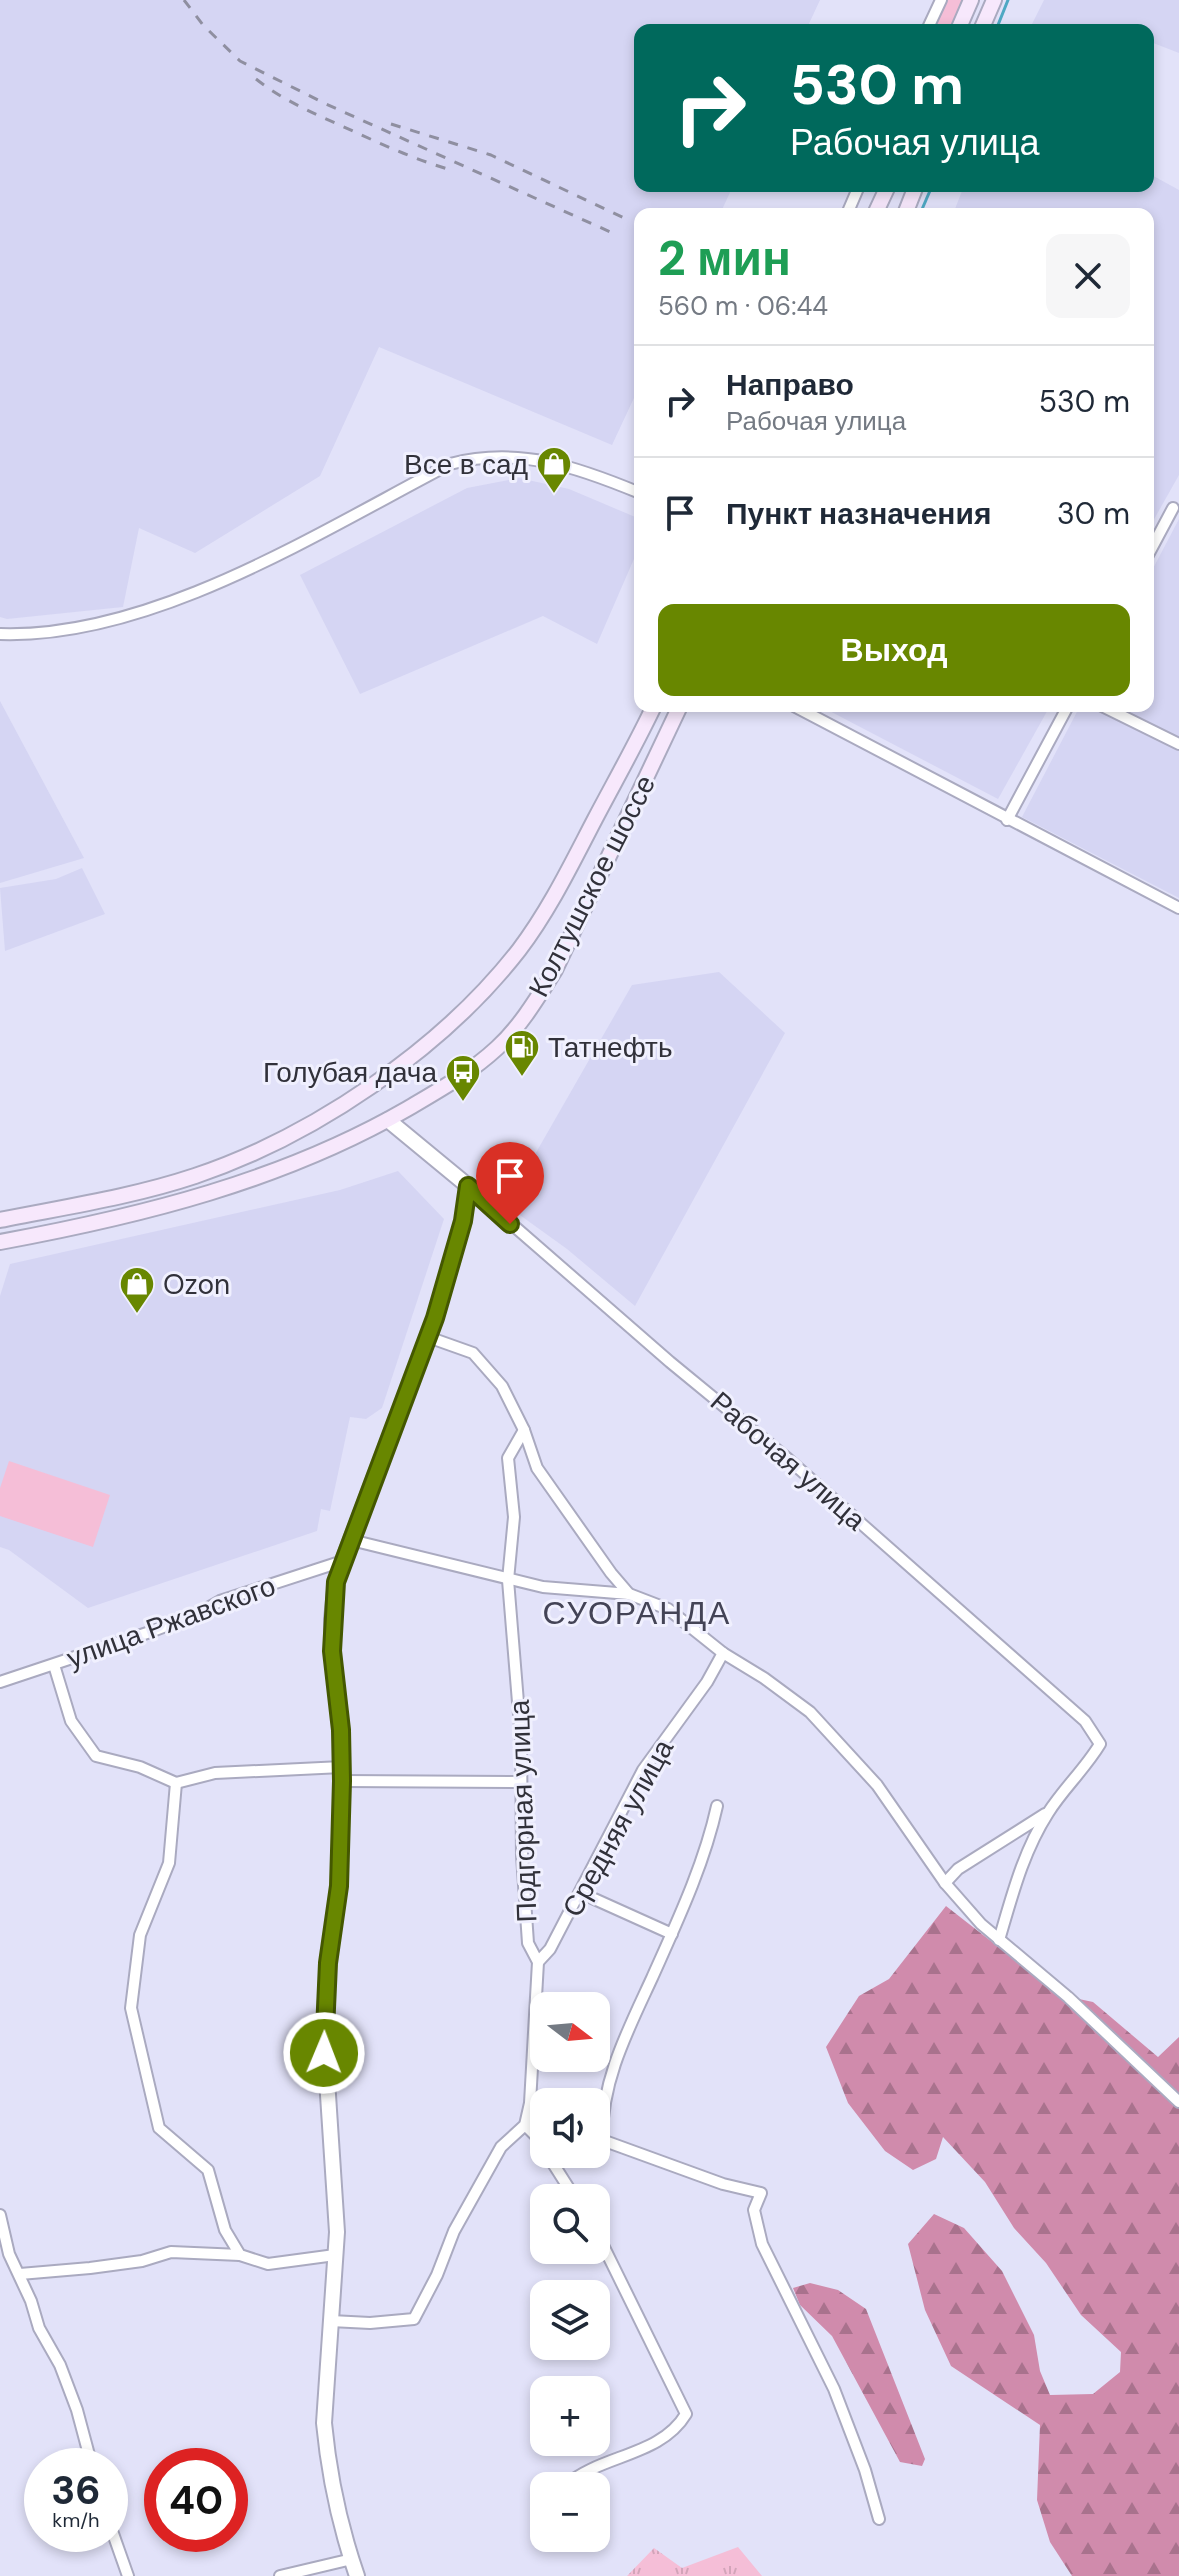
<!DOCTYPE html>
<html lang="ru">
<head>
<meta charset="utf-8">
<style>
	body { margin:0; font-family:"DM Sans",sans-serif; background:#f6f6f7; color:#1f2937; height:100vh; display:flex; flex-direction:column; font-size:30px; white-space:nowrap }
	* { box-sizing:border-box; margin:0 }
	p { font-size:26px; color:#747a83 }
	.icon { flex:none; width:44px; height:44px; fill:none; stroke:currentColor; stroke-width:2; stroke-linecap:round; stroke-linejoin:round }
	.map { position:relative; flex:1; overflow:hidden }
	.side { position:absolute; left:634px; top:208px; width:520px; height:504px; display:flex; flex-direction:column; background:#fff; border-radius:16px; box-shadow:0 4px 12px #0003 }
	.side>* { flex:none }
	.top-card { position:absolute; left:634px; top:24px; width:520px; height:168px; border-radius:16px; box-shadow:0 4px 12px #0003; background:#00695c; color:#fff; overflow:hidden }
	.needle { width:52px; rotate:106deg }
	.tools { position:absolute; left:530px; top:1992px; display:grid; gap:16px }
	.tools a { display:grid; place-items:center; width:80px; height:80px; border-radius:16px; background:#fff; box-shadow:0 4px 12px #0003; font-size:40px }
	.speed { position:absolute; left:24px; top:2448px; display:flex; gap:16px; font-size:40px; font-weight:700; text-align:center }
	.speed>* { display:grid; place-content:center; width:104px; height:104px; border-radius:50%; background:#fff; box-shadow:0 4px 12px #0003; line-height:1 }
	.speed small { font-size:20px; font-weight:400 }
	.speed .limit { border:12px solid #d22; background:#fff; color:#111 }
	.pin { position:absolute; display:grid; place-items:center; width:68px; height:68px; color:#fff; margin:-82px -34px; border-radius:50% 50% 50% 0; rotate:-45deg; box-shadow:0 0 8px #0007 }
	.pin .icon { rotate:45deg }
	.me { position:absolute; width:88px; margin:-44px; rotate:1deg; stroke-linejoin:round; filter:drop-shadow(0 0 6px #0008) }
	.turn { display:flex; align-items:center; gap:28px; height:168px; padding:0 24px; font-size:36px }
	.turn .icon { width:104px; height:104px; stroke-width:2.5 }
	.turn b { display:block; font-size:56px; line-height:68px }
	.round { display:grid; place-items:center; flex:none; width:84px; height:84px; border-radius:16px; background:#f6f6f7 }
	.overview { display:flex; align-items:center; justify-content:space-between; height:136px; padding:0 24px }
	h1 { font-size:48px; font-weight:800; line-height:60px; color:#1e9e55 }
	.button { display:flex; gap:16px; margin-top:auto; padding:16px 24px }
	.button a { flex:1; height:92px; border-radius:16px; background:#688700; color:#fff; font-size:32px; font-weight:800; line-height:92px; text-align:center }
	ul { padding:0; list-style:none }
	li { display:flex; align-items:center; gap:24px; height:112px; padding:0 24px; border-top:2px solid #e0e1e3 }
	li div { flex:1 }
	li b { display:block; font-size:30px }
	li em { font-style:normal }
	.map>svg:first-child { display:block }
	.built { fill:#d5d5f3 }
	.grass { fill:url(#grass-tufts) }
	.forest { fill:url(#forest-firs) }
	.pitch { fill:#f5bed7 }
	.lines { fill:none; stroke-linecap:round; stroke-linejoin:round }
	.stream { stroke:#4ea8c3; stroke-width:3 }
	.minor-casing { stroke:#aaaac0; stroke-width:14 }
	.tertiary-casing { stroke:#aaaac0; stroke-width:18 }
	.secondary-casing { stroke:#aaaac0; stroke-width:18 }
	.minor { stroke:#fff; stroke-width:10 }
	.tertiary { stroke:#fff; stroke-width:14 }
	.secondary { stroke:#f7e8fc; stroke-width:14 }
	.rail { stroke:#8f8fa0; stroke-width:3; stroke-dasharray:10 10; stroke-linecap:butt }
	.route-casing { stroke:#445800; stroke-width:20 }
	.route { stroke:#688700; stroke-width:14 }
	.labels { text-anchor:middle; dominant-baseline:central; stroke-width:6; stroke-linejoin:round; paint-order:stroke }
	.poi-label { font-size:28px; fill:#31313a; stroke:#f0f0fe; text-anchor:end }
	.street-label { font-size:28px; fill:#31313a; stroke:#f0f0fe }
	.quarter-label { font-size:32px; letter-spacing:2px; fill:#444456; stroke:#f0f0fe }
</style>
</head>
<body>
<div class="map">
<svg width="1179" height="2576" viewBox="0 0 1179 2576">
	<defs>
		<pattern id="grass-tufts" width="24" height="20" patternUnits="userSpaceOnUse" patternTransform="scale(2)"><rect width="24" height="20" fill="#f5bed7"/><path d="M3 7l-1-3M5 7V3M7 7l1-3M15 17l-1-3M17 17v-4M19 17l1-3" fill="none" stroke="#d2a4b9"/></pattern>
		<pattern id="forest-firs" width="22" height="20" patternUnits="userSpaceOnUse" patternTransform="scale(2)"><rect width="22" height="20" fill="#d08bac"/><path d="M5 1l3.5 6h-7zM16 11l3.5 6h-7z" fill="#a9728d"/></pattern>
	</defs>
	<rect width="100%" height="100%" fill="#e2e2f9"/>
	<g class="built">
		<path d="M0 0H820L806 30H640V186H733L720 214H640V385L612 445 379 347 320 476 195 553 139 528 123 607 7 619 0 617Z"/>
		<path d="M1044 0H1179V53L1148 41V30H1029Z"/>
		<path d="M1148 173 1179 190V475L1148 530V214H953L964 186H1148Z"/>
		<path d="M519 478 569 489 640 519V545L597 644 543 616 360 694 300 575 467 488Z"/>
		<path d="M1179 519V898L1022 817 1080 706H1148V578Z"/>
		<path d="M0 701 84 858 0 883Z"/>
		<path d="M820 706H1050L998 799Z"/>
		<path d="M82 868 105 914 5 951 0 888 56 879Z"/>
		<path d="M719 972 785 1033 635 1306 567 1249 506 1205 632 985Z"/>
		<path d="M398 1171 444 1219 382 1408 366 1419 350 1417 330 1511 321 1509 317 1531 88 1608 9 1550 0 1547V1296L10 1264 340 1190Z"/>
	</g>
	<g class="grass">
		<path d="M947 0H962L949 30H934Z"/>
		<path d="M738 2547 762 2576H627L654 2548 682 2568Z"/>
	</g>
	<g class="forest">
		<path d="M946 1906 1060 1995 1093 2002 1158 2057 1179 2037V2576H1072L1050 2542 1037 2500 1040 2425 951 2366 925 2310 908 2244 934 2214 964 2228 1002 2271 1034 2335 1040 2371 1050 2395 1093 2394 1120 2372 1121 2352 1081 2315 1046 2263 1014 2228 985 2182 943 2137 936 2159 913 2170 885 2151 848 2103 826 2047 859 1996 889 1979Z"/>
		<path d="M810 2283 838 2290 866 2309 925 2459 922 2466 900 2462 832 2336 800 2305 793 2288Z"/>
	</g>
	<path class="pitch" d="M9 1461 110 1495 93 1547 0 1516V1488Z"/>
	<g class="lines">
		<g class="stream">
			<path d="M996 30 1008 0"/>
			<path d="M920 214 932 186"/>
		</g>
		<defs>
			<g id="minor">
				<path d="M927 30 941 0"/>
				<path d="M847 214 859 186"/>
				<path d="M1148 555 1173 508"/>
				<path d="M0 634C152 639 319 532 450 464 519 446 577 467 640 493"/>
				<path d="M794 706 1179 908"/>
				<path d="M1102 706 1179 744"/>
				<path d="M1007 820 1068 706"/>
				<path d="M468 1186 670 1362 788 1459 1085 1721 1100 1744C1085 1769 1063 1789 1048 1813 1023 1852 1012 1896 999 1940"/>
				<path d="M428 1337 473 1353 502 1386 524 1430 537 1468 611 1573 629 1594 668 1609 723 1653 764 1678 810 1712 877 1785 945 1883 981 1924 1068 1997 1179 2102"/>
				<path d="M351 1540 543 1587 629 1594"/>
				<path d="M54 1665 71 1721 96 1756 140 1767 176 1783 215 1773 342 1767"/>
				<path d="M0 1682 150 1632 197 1614 220 1601 343 1561"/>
				<path d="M342 1781 521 1782"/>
				<path d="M176 1783 169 1863 140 1935 131 2008 159 2128 208 2170 225 2230 240 2255 268 2264 335 2255"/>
				<path d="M945 1883 958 1869 1045 1814"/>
				<path d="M581 1893 672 1934"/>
				<path d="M538 1962 550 1949 643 1770 707 1682 723 1653"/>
				<path d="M525 2125 534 2134 544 2139"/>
				<path d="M602 2140 723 2184 761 2193 754 2210 762 2244 834 2389 865 2470 879 2519"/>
				<path d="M597 2143 602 2140C601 2081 628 2030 652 1978 677 1922 704 1865 717 1806"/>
				<path d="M547 2154 575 2198"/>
				<path d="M0 2215 9 2254 31 2301 39 2328 60 2365 77 2410 92 2466"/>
				<path d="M20 2274 90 2268 142 2261 171 2252 240 2255"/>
				<path d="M331 2321 370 2323 414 2319 437 2275 454 2231 501 2147 525 2125 530 2103 538 1962 528 1943 522 1856 521 1739 508 1580 514 1517 508 1458 524 1430"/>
				<path d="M565 2486C601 2454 660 2457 686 2414L596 2231"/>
				<path d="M542 2509 544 2506"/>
				<path d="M110 2525 128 2576"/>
				<path d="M280 2576 352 2559"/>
			</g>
			<path id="tertiary" d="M357 2576C340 2527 329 2475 324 2423L337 2232 324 2034 328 1963 339 1886 342 1781 341 1730 332 1651V1619L336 1582 343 1561 435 1318 463 1221 468 1186 388 1120"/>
			<g id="secondary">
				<path d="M958 30 971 0"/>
				<path d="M981 30 994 0"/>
				<path d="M875 214 888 186"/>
				<path d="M905 214 916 186"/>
				<path d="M0 1220C65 1207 132 1197 195 1176 314 1136 442 1049 519 950 550 909 572 863 595 819 615 781 636 744 654 706"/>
				<path d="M0 1242C141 1216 282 1181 407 1109 439 1090 470 1073 497 1048 521 1026 538 997 555 970L680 706"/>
			</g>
		</defs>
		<use href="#minor" class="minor-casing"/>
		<use href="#tertiary" class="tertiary-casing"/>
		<use href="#secondary" class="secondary-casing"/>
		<use href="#minor" class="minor"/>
		<use href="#tertiary" class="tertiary"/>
		<use href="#secondary" class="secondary"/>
		<g class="rail">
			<path d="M184 0 203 25 240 61 326 104 617 235"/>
			<path d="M256 79C285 102 320 116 353 131 385 146 417 160 451 170"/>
			<path d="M391 124 491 155 624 218"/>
		</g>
	</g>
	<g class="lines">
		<defs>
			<path id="route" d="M324 2053 328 1963 339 1886 342 1781 341 1730 332 1651 336 1582 435 1318 463 1221 468 1186 510 1224"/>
		</defs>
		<use href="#route" class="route-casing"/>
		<use href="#route" class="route"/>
	</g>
	<defs>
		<symbol id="shop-pin" viewBox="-11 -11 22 30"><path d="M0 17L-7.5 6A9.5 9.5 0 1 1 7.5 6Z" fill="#688700" stroke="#f0f0fe"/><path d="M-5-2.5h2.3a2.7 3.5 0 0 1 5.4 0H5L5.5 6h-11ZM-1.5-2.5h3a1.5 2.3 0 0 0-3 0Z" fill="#fff"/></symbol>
		<symbol id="fuel-pin" viewBox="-11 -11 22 30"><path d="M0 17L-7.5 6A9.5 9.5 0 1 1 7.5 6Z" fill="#688700" stroke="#f0f0fe"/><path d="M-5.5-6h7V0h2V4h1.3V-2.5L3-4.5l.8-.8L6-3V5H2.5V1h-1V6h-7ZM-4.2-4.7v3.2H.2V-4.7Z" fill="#fff"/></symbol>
		<symbol id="bus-pin" viewBox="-11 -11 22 30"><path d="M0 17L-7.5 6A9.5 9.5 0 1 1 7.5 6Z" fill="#688700" stroke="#f0f0fe"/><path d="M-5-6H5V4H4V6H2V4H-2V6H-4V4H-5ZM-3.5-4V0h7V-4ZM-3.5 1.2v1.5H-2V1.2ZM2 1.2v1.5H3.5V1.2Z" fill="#fff"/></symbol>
	</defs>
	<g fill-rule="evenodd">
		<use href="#shop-pin" x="534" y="444" width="40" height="54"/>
		<use href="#fuel-pin" x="502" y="1027" width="40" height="54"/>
		<use href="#bus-pin" x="443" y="1052" width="40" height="54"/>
		<use href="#shop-pin" x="117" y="1264" width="40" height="54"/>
	</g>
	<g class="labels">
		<g class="poi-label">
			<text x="528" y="464">Все в сад</text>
			<text x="548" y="1047" text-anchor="start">Татнефть</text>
			<text x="437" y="1072">Голубая дача</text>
			<text x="163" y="1284" text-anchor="start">Ozon</text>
		</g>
		<g class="street-label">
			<text transform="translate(592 886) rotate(-63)">Колтушское шоссе</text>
			<text transform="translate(788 1461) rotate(41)">Рабочая улица</text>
			<text transform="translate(171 1622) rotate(-20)">улица Ржавского</text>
			<text transform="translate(523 1811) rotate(-92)">Подгорная улица</text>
			<text transform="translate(618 1828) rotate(-61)">Средняя улица</text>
		</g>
		<g class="quarter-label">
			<text x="637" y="1613">СУОРАНДА</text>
		</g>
	</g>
</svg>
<div class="tools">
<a><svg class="needle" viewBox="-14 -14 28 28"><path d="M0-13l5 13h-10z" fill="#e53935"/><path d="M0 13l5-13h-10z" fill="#747a83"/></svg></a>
<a><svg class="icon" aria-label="sound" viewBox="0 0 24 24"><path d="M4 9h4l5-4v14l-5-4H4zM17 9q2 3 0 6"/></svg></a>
<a><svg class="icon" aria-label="search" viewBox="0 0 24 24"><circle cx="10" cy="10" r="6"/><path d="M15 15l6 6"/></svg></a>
<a><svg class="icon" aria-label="layers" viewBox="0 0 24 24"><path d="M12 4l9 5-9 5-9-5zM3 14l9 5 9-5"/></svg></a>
<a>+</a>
<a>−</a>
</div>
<div class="speed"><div>36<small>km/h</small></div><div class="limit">40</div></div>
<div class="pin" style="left:510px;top:1224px;background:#d93025"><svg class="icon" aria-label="arrive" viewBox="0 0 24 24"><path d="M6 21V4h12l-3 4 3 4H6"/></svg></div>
<svg class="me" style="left:324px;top:2053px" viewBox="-20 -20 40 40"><circle r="17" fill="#688700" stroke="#fff" stroke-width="3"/><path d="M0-11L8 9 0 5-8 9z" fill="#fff"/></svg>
<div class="top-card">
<div class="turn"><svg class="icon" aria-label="right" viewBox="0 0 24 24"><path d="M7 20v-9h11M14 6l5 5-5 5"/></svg><div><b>530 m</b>Рабочая улица</div></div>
</div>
<section class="side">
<div class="overview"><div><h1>2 мин</h1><p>560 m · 06:44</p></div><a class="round"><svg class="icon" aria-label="close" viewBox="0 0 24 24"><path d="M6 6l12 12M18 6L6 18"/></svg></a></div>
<ul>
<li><svg class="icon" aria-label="right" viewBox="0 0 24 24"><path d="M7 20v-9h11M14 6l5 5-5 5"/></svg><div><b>Направо</b><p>Рабочая улица</p></div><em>530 m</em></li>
<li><svg class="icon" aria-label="arrive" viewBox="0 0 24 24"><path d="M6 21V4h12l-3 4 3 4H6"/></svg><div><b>Пункт назначения</b></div><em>30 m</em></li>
</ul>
<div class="button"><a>Выход</a></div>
</section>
</div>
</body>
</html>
